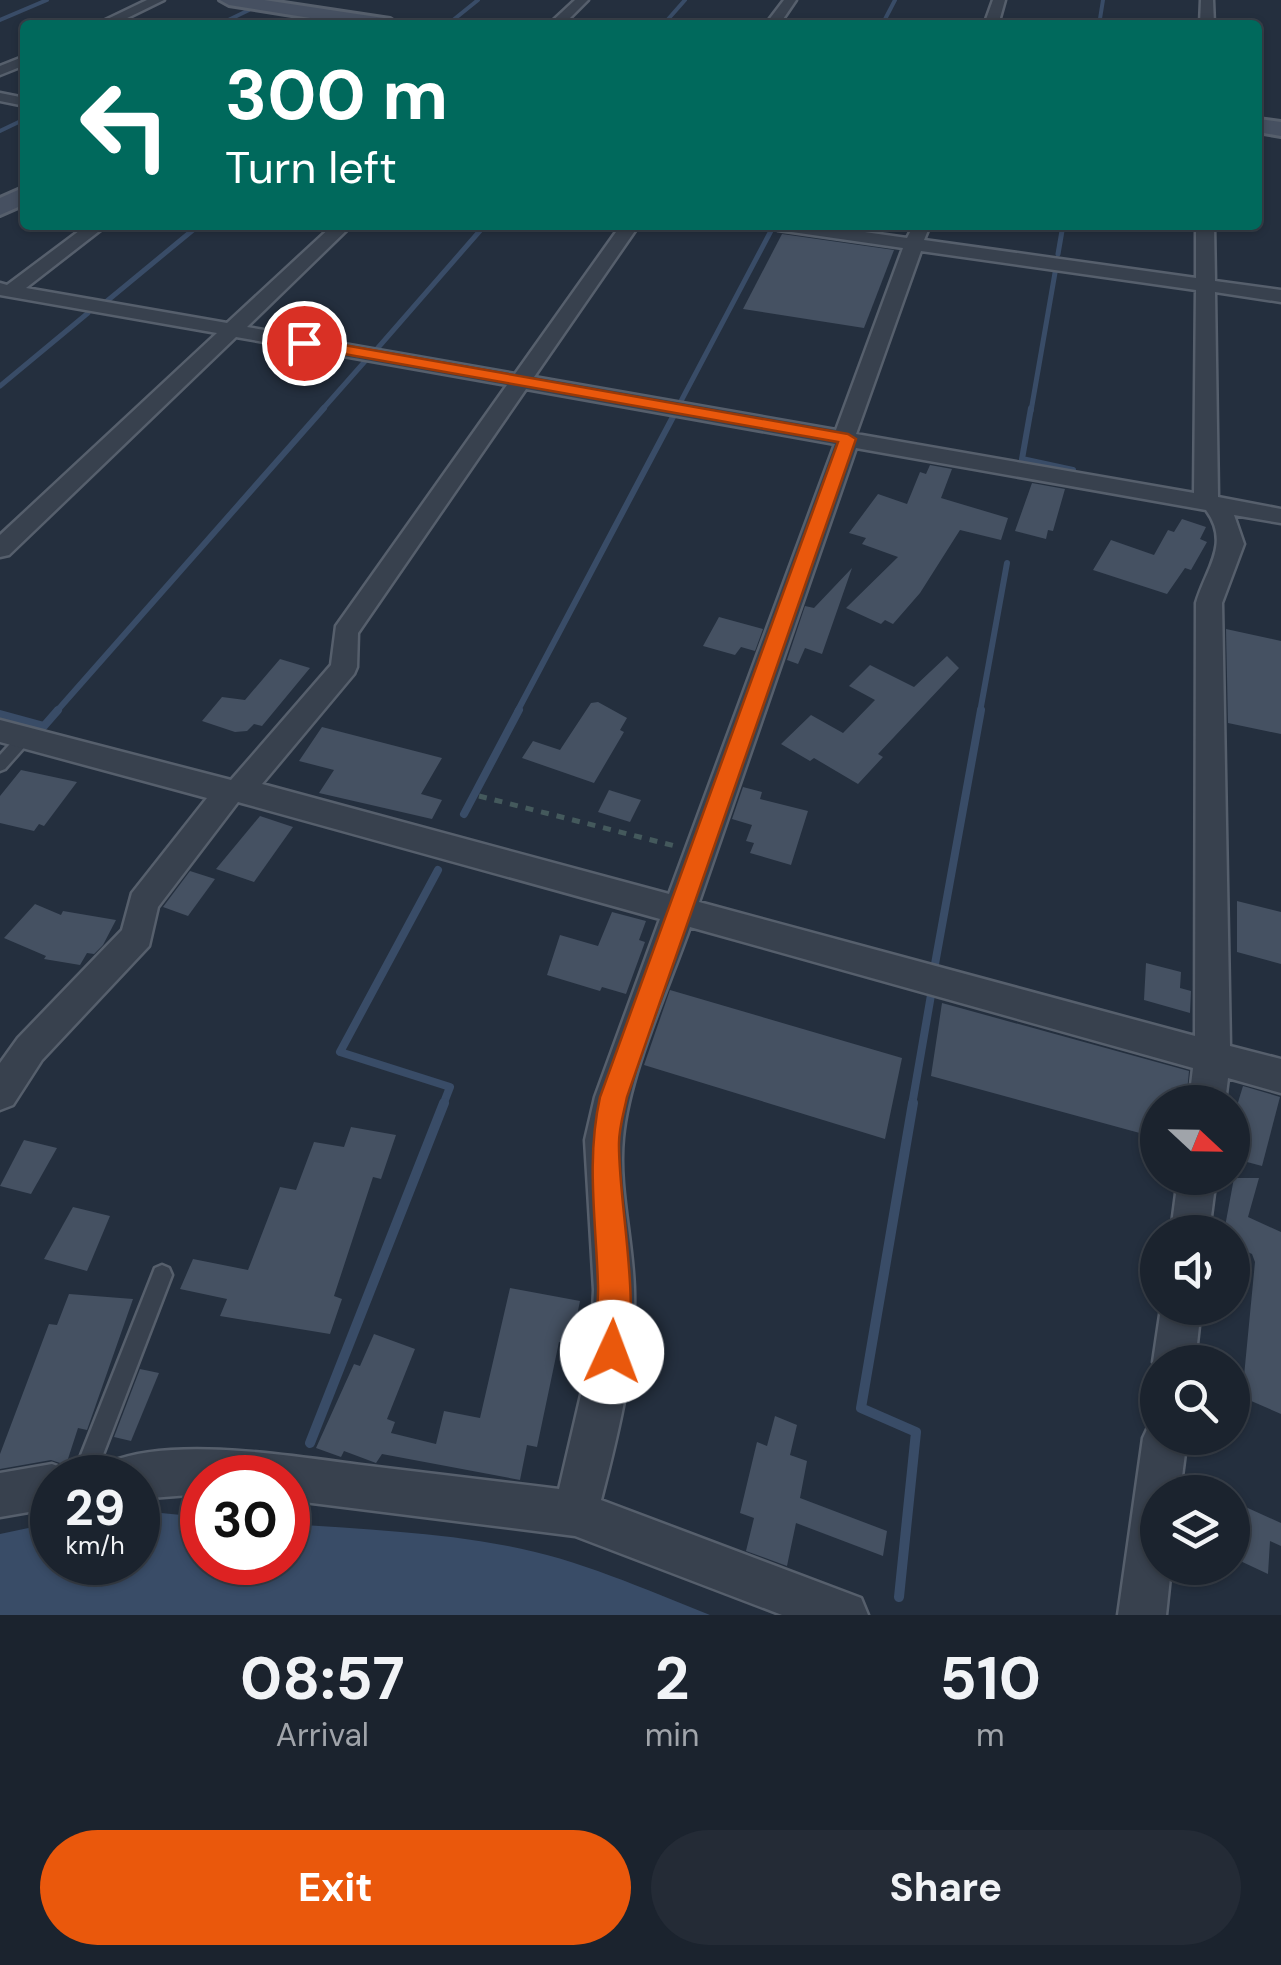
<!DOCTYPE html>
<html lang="en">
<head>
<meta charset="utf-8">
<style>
	body { margin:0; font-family:"DM Sans",sans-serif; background:#242b36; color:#f1f3f6; height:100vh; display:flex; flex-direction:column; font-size:38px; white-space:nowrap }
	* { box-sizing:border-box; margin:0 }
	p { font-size:32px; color:#a0a4aa }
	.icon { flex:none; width:55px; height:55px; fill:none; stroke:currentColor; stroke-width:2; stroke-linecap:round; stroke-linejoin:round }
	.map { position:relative; height:1615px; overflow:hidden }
	.drawer { display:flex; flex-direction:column; background:#1b232e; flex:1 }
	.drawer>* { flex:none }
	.top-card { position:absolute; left:20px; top:20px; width:1242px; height:210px; border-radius:10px; box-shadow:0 2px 8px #0004,0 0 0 2px #39404a; background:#00695c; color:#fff; overflow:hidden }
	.needle { width:65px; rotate:112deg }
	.tools { position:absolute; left:1140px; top:1085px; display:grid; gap:20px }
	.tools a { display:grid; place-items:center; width:110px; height:110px; border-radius:50%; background:#1b232e; box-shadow:0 2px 8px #0004,0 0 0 2px #39404a; font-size:50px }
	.speed { position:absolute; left:30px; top:1455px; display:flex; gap:20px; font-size:50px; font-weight:700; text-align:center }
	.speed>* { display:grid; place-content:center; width:130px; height:130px; border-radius:50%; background:#1b232e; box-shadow:0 2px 8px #0004,0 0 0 2px #39404a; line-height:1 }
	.speed small { font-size:25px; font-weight:400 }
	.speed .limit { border:15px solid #d22; background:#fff; color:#111 }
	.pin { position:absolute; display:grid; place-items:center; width:85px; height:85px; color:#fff; margin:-42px; border:5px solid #fff; border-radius:50%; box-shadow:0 2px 10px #0007 }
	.me { position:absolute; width:110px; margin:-55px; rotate:2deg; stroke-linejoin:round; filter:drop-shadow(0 0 8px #0008) }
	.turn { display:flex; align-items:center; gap:35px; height:210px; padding:0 40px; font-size:45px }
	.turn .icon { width:130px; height:130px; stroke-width:2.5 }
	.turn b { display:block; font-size:70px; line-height:85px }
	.eta { display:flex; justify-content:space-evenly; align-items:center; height:170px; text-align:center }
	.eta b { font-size:60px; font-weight:700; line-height:70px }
	.cta { display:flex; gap:20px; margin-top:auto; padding:20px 40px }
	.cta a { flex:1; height:115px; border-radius:60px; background:#ea580c; color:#fff; font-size:40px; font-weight:700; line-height:115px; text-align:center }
	.cta a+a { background:#242b36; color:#f1f3f6 }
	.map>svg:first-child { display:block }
	.water { fill:#394c67 }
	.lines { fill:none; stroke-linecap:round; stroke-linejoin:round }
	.stream-far4 { stroke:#394c67; stroke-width:4 }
	.stream-far3 { stroke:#394c67; stroke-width:5 }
	.stream-far2 { stroke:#394c67; stroke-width:6 }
	.stream-far1 { stroke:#394c67; stroke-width:8 }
	.stream { stroke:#394c67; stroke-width:10 }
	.building { fill:#455162 }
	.lane-casing { stroke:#565f6c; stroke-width:5 }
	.street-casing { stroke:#565f6c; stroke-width:5 }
	.secondary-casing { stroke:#565f6c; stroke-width:6 }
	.path { stroke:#44595c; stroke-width:5; stroke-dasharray:8 8; stroke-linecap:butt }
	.lane { fill:#38414e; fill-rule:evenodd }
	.street { fill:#38414e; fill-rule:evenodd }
	.secondary { fill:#465061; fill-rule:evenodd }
	.route { fill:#ea580c; stroke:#983908; stroke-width:2.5 }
</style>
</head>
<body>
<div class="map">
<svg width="1281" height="1615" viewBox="0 0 1281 1615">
	<rect width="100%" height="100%" fill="#242f3e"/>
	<path class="water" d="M161 1513 202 1517V1562H288V1524C361 1529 435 1532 508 1546 578 1559 644 1589 710 1615H0V1534L52 1523V1562H138V1514Z"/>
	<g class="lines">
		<g class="stream-far4">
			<path d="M0 20 47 0"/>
			<path d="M218 25 249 10"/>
			<path d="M447 25 478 0"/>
			<path d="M663 25 685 0"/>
			<path d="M882 25 895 0"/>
			<path d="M1099 25 1103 0"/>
			<path d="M0 131 25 119"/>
		</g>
		<g class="stream-far3">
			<path d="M1058 254 1063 225"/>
			<path d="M107 301 199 225"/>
			<path d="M376 350 485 225"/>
			<path d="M0 386 88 313"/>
			<path d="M680 403 773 227"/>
			<path d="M321 411 367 359"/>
			<path d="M1031 411 1056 267"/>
		</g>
		<g class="stream-far2">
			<path d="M1031 408 1022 459 1073 470"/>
			<path d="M56 712 324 408"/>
			<path d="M517 712 674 415"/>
			<path d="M980 712 1007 563"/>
		</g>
		<g class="stream-far1">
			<path d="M0 714 44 726 58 710"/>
			<path d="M464 814 519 710"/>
			<path d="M438 870 340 1052 450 1087 443 1105"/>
			<path d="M935 964 981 710"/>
			<path d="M912 1105 931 995"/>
		</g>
		<g class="stream">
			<path d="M310 1443 444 1103"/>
			<path d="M899 1597 916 1432 861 1408 913 1103"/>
		</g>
	</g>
	<g class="building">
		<path d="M782 234 894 250 864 328 743 309Z"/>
		<path d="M930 465 952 469 941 498 1008 518 1001 540 960 530 920 593 893 624 885 620 881 624 846 608 898 557 862 544 866 538 849 533 878 494 907 504 920 472 926 474Z"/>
		<path d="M1032 483 1065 489 1053 531 1048 530 1046 539 1015 531Z"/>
		<path d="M1182 519 1206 527 1200 539 1207 542 1191 570 1185 568 1167 594 1093 570 1111 540 1154 555 1168 530 1174 532Z"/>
		<path d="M852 568 822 654 805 648 798 664 787 660 805 606 814 608Z"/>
		<path d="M719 617 763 629 755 651 741 647 735 655 703 646Z"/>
		<path d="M1226 629 1281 641V734L1228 723Z"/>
		<path d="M947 656 959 668 878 754 883 757 858 784 814 758 810 761 781 744 811 715 843 733 875 700 849 686 870 665 914 687Z"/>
		<path d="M280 659 310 668 262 726 254 724 247 731 235 732 202 721 222 697 245 700Z"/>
		<path d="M598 702 627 718 620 730 624 732 594 783 522 758 533 741 560 750 591 703Z"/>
		<path d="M322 727 442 758 421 794 442 800 432 819 319 793 334 770 299 761Z"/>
		<path d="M21 770 77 782 44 826 39 824 34 831 0 823V796Z"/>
		<path d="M743 787 762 792 760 799 808 811 791 865 750 853 754 843 746 841 752 825 732 819Z"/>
		<path d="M609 790 641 800 630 822 598 812Z"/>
		<path d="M260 816 293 827 254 882 216 869Z"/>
		<path d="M190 871 215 879 188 916 163 907Z"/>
		<path d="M1237 901 1281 912V964L1237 952Z"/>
		<path d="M35 904 61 915 63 911 116 920 103 945 94 954 87 953 80 965 44 959 46 956 4 938Z"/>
		<path d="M612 912 646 921 639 940 645 942 626 994 602 987 600 991 547 975 560 935 598 946Z"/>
		<path d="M1146 963 1181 972 1180 988 1191 991 1190 1013 1144 1000Z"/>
		<path d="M670 990 902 1058 885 1139 644 1065Z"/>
		<path d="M942 1003 1189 1071 1186 1102H1158V1138L931 1076Z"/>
		<path d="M1243 1086 1280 1097 1262 1166 1232 1158V1122Z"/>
		<path d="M351 1127 396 1135 381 1179 373 1177 334 1296 342 1299 330 1334 220 1316 227 1299 180 1289 193 1259 248 1270 280 1187 296 1190 314 1142 344 1147Z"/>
		<path d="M24 1140 57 1148 31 1194 0 1186Z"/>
		<path d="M1234 1178H1259L1248 1217 1281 1232V1414L1242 1397 1255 1262 1252 1254 1232 1245V1232H1224Z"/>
		<path d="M73 1207 110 1216 87 1271 44 1259Z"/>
		<path d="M510 1288 580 1301 571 1345 559 1342 537 1447 527 1445 520 1480 382 1454 376 1463 344 1451 341 1457 316 1448 354 1364 360 1366 374 1334 415 1349 387 1419 395 1422 391 1433 436 1444 444 1411 480 1418Z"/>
		<path d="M69 1294 133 1299 87 1430 78 1428 66 1465 51 1460 0 1469V1454L49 1324 57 1325Z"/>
		<path d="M140 1369 159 1373 131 1441 114 1437Z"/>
		<path d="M775 1416 797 1425 790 1455 807 1461 800 1498 887 1531 883 1556 796 1523 787 1566 746 1551 754 1518 740 1513 757 1442 767 1446Z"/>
		<path d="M1239 1504 1281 1523V1546L1270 1541 1268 1574 1236 1559Z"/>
	</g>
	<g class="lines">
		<defs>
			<g id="lane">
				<path d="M24 733 29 734 31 738 29 742 5 769 0 771V755L19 734Z"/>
				<path d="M162 1265 169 1268 172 1275 94 1478H72L155 1268Z"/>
			</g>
			<g id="street">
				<path d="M147 0H164L113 25H95Z"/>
				<path d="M575 0H588L563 25H548Z"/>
				<path d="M784 0H796L779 25H765Z"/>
				<path d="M993 0H1005L998 25H984Z"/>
				<path d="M1201 0H1213L1214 25H1200Z"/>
				<path d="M25 56V65L0 75V66Z"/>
				<path d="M0 93 25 98V106L0 101Z"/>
				<path d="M87 225H107L26 288 227 323 333 225H352L247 327 515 374 621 225H639L534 377 836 430 903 248 778 230 769 225H815L907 238 913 226 920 225 928 230 924 240 1196 278V225H1214L1215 281 1281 290V302L1215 292 1218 497 1281 509V523L1234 515 1244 544 1222 603 1230 1046 1281 1059V1093L1228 1078 1225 1102H1189L1193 1068 690 927C668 990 629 1073 623 1138 618 1187 633 1241 634 1290 636 1362 619 1431 601 1500L861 1598 868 1615H782L575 1536 288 1500V1478H202V1494L138 1499V1478H104L110 1462C174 1436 292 1456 361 1465 427 1473 493 1481 559 1489L591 1352 594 1290 585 1140 595 1097 660 919 238 802 158 907 149 946 42 1060 13 1105 0 1110V1063L18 1038 122 930 132 893 207 798 0 742V720L231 780 331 665 336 626 507 385 236 337 9 555 0 557V535L217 333 0 295V283L7 285ZM921 251 1196 290 1194 493 856 434ZM526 389 835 444 669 894 262 784 354 674 357 667 358 633ZM856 448 1206 510C1231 544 1206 568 1196 603L1195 1036 699 902Z"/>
				<path d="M1178 1178H1216L1209 1232H1171Z"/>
				<path d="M1161 1308H1201L1195 1362H1158V1373L1153 1362Z"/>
				<path d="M1158 1419V1438H1187L1180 1492H1158V1568H1171L1166 1615H1118L1143 1438 1150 1423Z"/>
				<path d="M52 1464 68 1470 71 1478H52V1508L0 1517V1473Z"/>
			</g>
			<g id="secondary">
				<path d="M220 0H264L390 19 399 25H354L229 5Z"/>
				<path d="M1258 119 1281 122V136L1258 132Z"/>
				<path d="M25 187V204L0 215V198Z"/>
			</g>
		</defs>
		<use href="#lane" class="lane-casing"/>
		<use href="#street" class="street-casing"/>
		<use href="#secondary" class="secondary-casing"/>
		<path class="path" d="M479 796 675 846"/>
		<use href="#lane" class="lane"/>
		<use href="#street" class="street"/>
		<use href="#secondary" class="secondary"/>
	</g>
	<path class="route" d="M304 338 848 434 856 439 627 1097C624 1112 619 1128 619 1143 618 1200 643 1314 623 1363L612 1368 601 1363C591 1339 599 1310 598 1285 596 1221 586 1160 600 1097L838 442 299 346V340Z"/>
</svg>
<div class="tools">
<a><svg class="needle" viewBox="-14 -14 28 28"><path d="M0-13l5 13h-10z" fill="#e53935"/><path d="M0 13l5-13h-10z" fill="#a0a4aa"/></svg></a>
<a><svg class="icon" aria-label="sound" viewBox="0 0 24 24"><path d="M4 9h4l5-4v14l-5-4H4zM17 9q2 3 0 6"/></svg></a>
<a><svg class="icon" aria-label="search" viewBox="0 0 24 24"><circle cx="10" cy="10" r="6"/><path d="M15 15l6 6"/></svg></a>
<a><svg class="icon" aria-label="layers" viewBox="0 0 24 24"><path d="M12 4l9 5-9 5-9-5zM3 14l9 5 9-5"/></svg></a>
</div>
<div class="speed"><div>29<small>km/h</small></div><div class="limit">30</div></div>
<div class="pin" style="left:304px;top:343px;background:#d93025"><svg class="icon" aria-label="arrive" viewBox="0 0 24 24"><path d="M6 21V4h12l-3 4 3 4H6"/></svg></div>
<svg class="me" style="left:612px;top:1352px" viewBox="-20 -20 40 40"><circle r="19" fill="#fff"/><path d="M0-13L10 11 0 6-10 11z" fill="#ea580c"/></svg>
<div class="top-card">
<div class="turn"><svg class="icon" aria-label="left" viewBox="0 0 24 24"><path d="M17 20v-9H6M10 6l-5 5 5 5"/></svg><div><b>300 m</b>Turn left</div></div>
</div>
</div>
<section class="drawer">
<div class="eta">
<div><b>08:57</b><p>Arrival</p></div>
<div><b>2</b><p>min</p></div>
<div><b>510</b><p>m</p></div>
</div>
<div class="cta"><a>Exit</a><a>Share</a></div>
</section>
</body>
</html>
